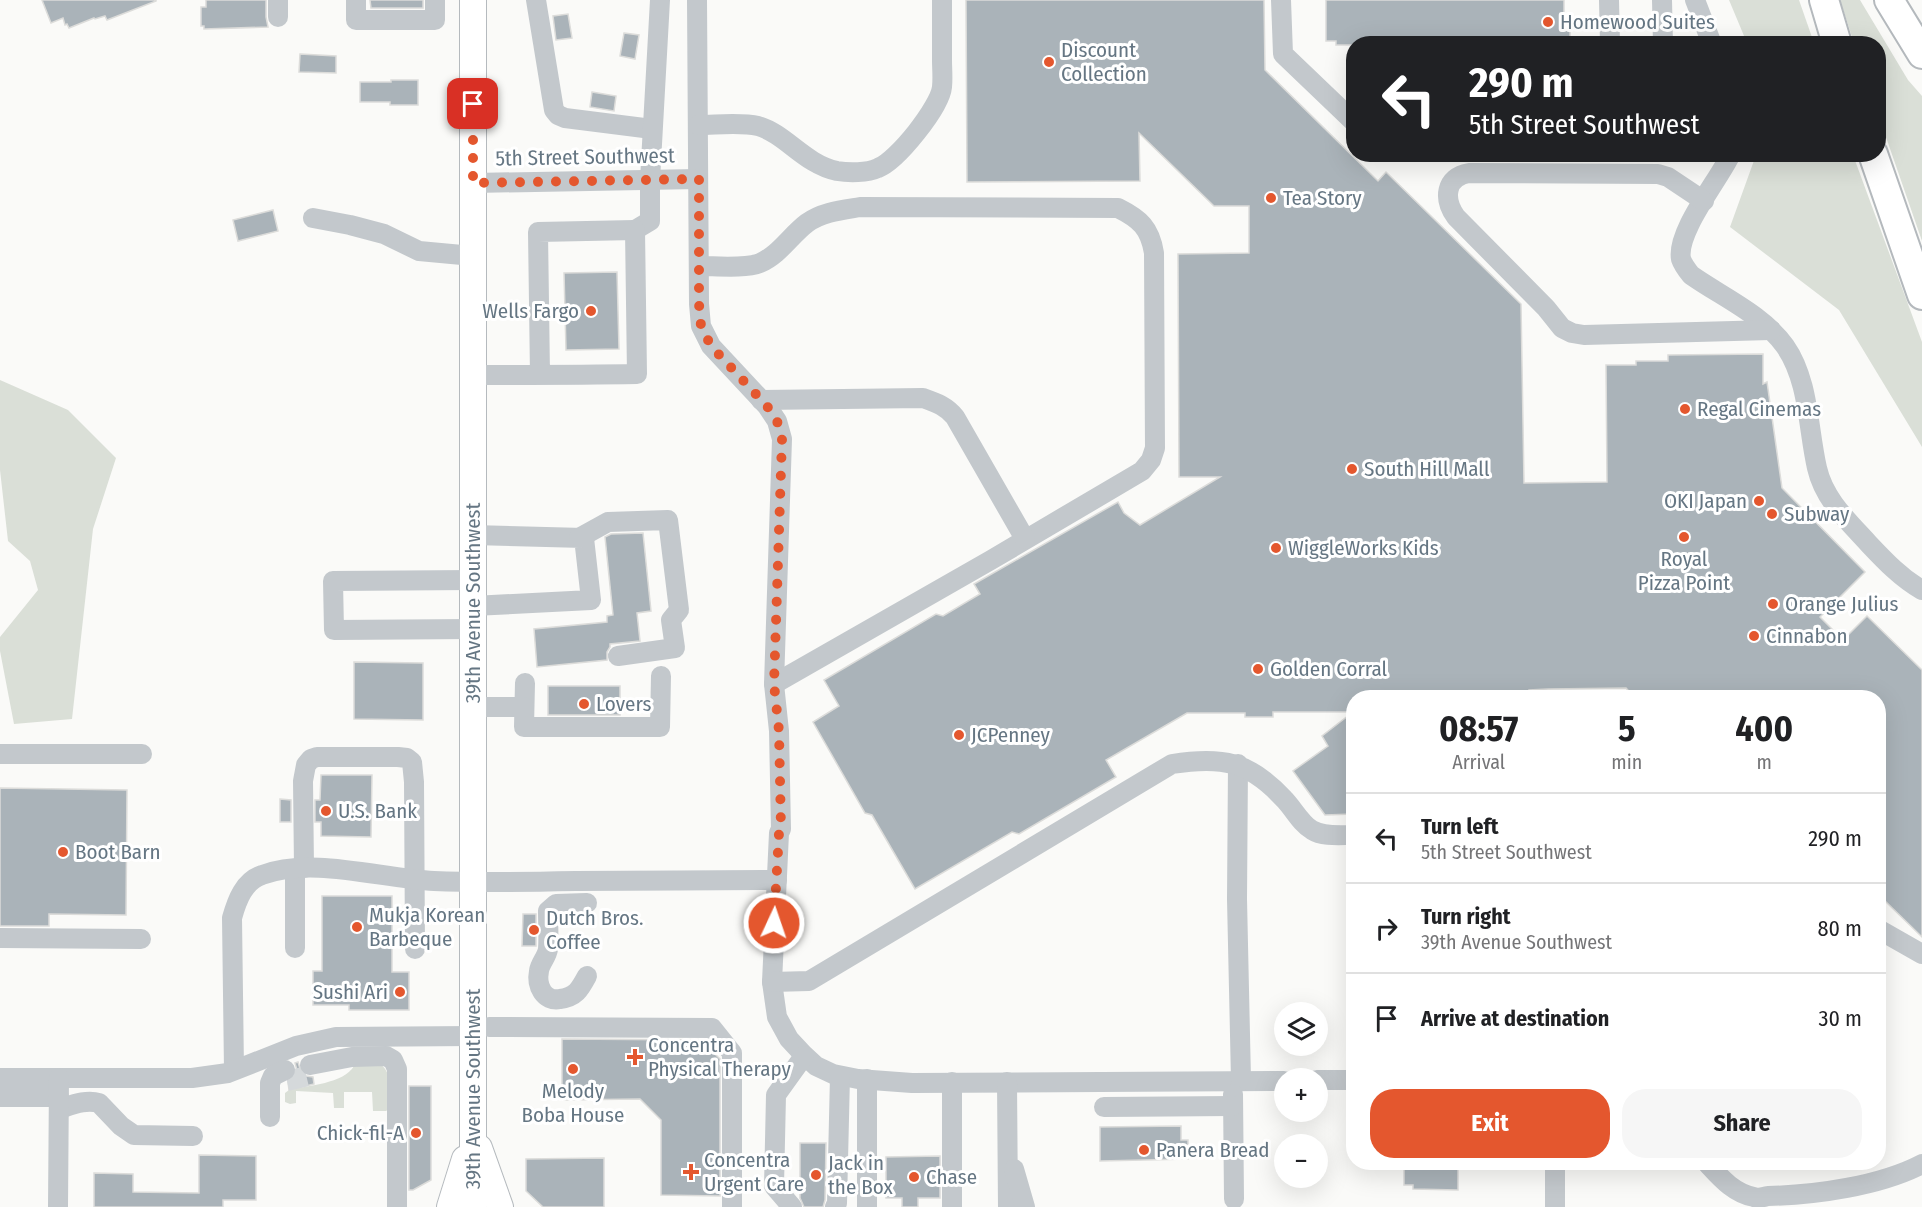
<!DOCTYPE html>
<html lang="en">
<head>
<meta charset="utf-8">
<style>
	body { margin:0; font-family:"Fira Sans Condensed",sans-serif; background:#f6f6f6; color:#202124; height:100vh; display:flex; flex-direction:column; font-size:22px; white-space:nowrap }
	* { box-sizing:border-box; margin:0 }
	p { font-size:20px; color:#757577 }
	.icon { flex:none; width:33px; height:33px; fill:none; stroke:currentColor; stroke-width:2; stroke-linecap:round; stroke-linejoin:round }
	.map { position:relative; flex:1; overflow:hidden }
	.drawer { position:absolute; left:1346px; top:690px; width:540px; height:480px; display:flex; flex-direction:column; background:#fff; border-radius:24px; box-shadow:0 6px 24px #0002 }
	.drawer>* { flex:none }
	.top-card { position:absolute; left:1346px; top:36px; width:540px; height:126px; border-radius:24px; box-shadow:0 6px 24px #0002; background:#202124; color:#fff; overflow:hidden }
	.fabs { position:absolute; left:1274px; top:1002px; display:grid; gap:12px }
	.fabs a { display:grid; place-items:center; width:54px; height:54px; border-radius:50%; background:#fff; box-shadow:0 6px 24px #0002; font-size:30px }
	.pin { position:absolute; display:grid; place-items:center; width:51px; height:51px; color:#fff; margin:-26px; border-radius:12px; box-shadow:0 3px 9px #0006 }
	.me { position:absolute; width:66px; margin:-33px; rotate:3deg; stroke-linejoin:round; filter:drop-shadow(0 0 4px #0008) }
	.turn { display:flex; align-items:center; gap:21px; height:126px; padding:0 24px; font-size:27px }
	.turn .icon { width:78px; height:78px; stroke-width:2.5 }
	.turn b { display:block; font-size:42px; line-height:51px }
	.eta { display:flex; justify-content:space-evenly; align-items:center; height:102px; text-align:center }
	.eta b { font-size:36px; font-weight:700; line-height:42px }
	.button { display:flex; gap:12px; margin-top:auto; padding:12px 24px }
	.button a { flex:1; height:69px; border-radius:24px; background:#e4572e; color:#fff; font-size:24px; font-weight:700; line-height:69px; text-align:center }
	.button a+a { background:#f6f6f6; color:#202124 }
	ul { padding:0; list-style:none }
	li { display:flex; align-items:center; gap:18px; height:90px; padding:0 24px; border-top:2px solid #e0e0e0 }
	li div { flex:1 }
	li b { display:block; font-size:22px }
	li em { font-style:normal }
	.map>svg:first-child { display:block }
	.green { fill:#dadfd7 }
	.building { fill:#aab3b9; stroke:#dcdcda; stroke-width:1.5 }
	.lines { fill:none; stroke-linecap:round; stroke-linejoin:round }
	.minor-tunnel { stroke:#d5d9db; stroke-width:20; stroke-dasharray:20 10; stroke-linecap:butt }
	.major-casing { stroke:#b5babe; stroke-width:28 }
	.highway-casing { stroke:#b4b9bd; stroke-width:32 }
	.minor { stroke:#c3c8cc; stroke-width:20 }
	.major { stroke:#fff; stroke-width:26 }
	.highway { stroke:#fff; stroke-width:28 }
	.route { stroke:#e4572e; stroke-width:10; stroke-dasharray:0 18 }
	.poi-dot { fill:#e4572e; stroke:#fff; stroke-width:2 }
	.labels { text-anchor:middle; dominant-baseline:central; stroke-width:6; stroke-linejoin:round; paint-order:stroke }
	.poi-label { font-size:21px; fill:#657683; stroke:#fff; text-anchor:start }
	.street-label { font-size:21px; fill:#657683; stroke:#fff }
</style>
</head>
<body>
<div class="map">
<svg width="1922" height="1207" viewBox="0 0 1922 1207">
	<rect width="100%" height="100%" fill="#fafaf8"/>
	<g class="green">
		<path d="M1729 0H1799L1814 43H1747Z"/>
		<path d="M1840 0H1860L1908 80 1922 96V241L1878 114V44L1854 43Z"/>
		<path d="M1756 155H1853L1922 342V447L1839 310 1730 227Z"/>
		<path d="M0 380 68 410 116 458 93 529 72 719 14 724 0 651V637L38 590 30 561 8 541 0 470Z"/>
		<path d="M378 1063C394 1071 389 1092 390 1108L386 1111H373L372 1092H344V1108H334L333 1093 296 1091V1103L290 1104 285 1102V1093L289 1090C309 1085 343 1084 354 1066Z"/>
	</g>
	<g class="building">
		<path d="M42 0H156V1L107 20 105 16 95 19 94 18 69 28 67 24 65 25 63 18 51 23Z"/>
		<path d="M206 0H266V17L268 27 204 29V26H201V7H206Z"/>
		<path d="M370 0H423V8H371Z"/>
		<path d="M966 0H1264L1265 70 1378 181 1386 172 1521 304 1524 483 1607 482 1606 365H1636V361H1668V355L1763 354V384L1767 382 1782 488 1865 572 1820 617 1843 640 1867 616 1922 670V937L1884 900 1878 905V698H1635L1626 688 1548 689 1529 690V698H1353V712H1273V717H1245V713H1187L1106 760 1116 777 1019 834 1012 832 915 889 872 815 865 813 813 722 839 706 824 680 936 614 943 616 980 594 974 584 1118 502 1124 513 1140 525 1220 477H1179L1178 254 1249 253V206H1214L1139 133 1140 181 967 182Z"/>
		<path d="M1326 0H1564V20H1570V44H1353V45H1336V41H1326Z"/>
		<path d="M568 14 572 38 556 40 553 16Z"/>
		<path d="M624 33 639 35 635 59 620 56Z"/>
		<path d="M300 54 336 56V73L299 72Z"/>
		<path d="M391 80H418V105H390V102H360V82H391Z"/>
		<path d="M592 92 616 96 614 111 590 107Z"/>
		<path d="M273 210 278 231 238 241 233 220Z"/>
		<path d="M617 272 619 349 566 350 564 273Z"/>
		<path d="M643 533 651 611 637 613 640 641 610 644V647L607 652V660L537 667 534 629 607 622V616L613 615 605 537 611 534Z"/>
		<path d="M354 662 423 663V720L354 719Z"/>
		<rect x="548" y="686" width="72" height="29"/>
		<path d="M1353 712V814L1325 815 1293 771 1328 746 1322 736Z"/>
		<path d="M321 775H372L371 837 321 836V822H315V800H320Z"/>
		<path d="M0 788 127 790 126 915 49 914V926H0Z"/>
		<path d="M280 799 291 800V822H280Z"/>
		<path d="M322 896H392V972H409V1010H349V1005H313V971H322Z"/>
		<path d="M523 914H536V946H522Z"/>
		<path d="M562 1039 701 1040 720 1059V1196L661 1195V1120L640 1099 562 1100Z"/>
		<path d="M298 1062 301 1072 306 1076 313 1077 314 1084 289 1090 288 1082 295 1076 297 1070 295 1063Z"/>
		<path d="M409 1086H431V1180L413 1190H409Z"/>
		<path d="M1181 1126V1140H1188V1159L1100 1161V1127Z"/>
		<path d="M800 1143H826L825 1200 823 1207H804L800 1198Z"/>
		<path d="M199 1155 256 1156V1200H223V1207H94V1173L133 1174V1192L199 1193Z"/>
		<path d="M940 1156V1198H918V1207H902V1198H886V1157Z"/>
		<path d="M604 1158V1207H543L526 1191V1159Z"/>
		<path d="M1404 1162H1458V1190L1413 1189V1185H1404Z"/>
	</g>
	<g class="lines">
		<path class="minor-tunnel" d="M287 1081 312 1075"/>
		<defs>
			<g id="major">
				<path d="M479 1148 500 1207"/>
				<path d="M450 1207 465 1159"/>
				<path d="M473 1207V0"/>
			</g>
			<g id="highway">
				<path d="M1824 0 1837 44"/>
				<path d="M1889 0 1922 54"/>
				<path d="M1873 154 1922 295"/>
			</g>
		</defs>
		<use href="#major" class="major-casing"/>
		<use href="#highway" class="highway-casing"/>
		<g class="minor">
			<path d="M278 0V17"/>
			<path d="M356 0V20H435V0"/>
			<path d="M536 0 554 110 558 115 565 118 652 129"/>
			<path d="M697 0 699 304 701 326 711 346 767 406 777 421 782 439 774 684 779 731 781 829 779 833 772 982 777 1017 789 1039 803 1054 816 1066 833 1074 858 1079 912 1083 1284 1081"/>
			<path d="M1281 0 1283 54 1353 121"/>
			<path d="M1609 0 1610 44"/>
			<path d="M1662 0 1663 44"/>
			<path d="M1695 0 1712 44"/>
			<path d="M698 125C716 125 741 122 758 126 786 134 804 164 837 171 849 173 867 173 878 168 897 161 940 107 942 87 943 78 942 69 942 60 942 40 942 20 942 0"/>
			<path d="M1731 154C1718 181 1676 232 1681 259 1683 265 1687 270 1691 275 1722 297 1762 314 1785 346 1809 380 1808 429 1817 468 1824 499 1847 520 1868 543 1885 561 1901 578 1922 590"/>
			<path d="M473 183 698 179"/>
			<path d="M1704 201 1668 177 1658 174 1469 173C1445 177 1443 199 1456 217L1546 308 1562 328 1572 333 1584 335 1771 330"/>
			<path d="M313 218 350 225 384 234 419 251 473 256"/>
			<path d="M635 230 650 221V180L660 0"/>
			<path d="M699 266C716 266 745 269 760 263 779 255 791 235 807 223 822 212 842 210 860 207L1118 208C1140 219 1150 228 1154 253L1155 448 1151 460 1142 471 991 560 774 684"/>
			<path d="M473 375C528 375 582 375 637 374L635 230 538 232 540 375"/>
			<path d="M761 400 923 398C937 403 946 406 955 417L1025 539"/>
			<path d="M473 535 584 538 591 600 473 606"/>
			<path d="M579 538 608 522 668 520 679 610 671 620 675 648 618 656"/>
			<path d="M473 580 333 581 334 630 473 629"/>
			<path d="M525 683 524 727H660L661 676"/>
			<path d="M473 707H524"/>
			<path d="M0 754H142"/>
			<path d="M1238 764 1237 899 1241 1080"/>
			<path d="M304 868 303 781 306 765 311 759 317 757H398L407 758 412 762 414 782 415 949"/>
			<path d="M295 869V948"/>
			<path d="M587 903 556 904 548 911C548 923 549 936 548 949 547 957 540 963 539 971 536 986 544 1002 560 999 576 997 580 989 587 976"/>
			<path d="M1878 929 1922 954"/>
			<path d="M0 938 141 939"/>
			<path d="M772 982 809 981 1172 764C1222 756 1249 761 1284 799 1293 808 1301 824 1312 830 1323 837 1340 835 1353 835"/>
			<path d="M489 1027 712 1028 732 1053V1207"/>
			<path d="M310 1065 352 1057 386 1056 393 1060 397 1069V1207"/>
			<path d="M234 1070 232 918C237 900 244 881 262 875 313 856 382 879 434 881 481 883 529 882 576 881 643 881 710 880 777 880"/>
			<path d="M0 1078H192L228 1073 296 1046 336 1037 473 1036"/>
			<path d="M1317 1080H1353"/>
			<path d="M1007 1082 1008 1207"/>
			<path d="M1233 1094 1234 1199"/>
			<path d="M0 1097H59"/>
			<path d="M1104 1107 1233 1106"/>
			<path d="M59 1109C72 1105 86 1099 99 1103L121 1126 134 1135 193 1136"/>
			<path d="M270 1117V1083L273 1076 285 1070"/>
			<path d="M1555 1162V1207"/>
			<path d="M1706 1162C1720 1177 1733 1193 1754 1197 1759 1199 1763 1197 1768 1196 1815 1195 1880 1186 1922 1164"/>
			<path d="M1014 1169 1025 1207"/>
			<path d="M58 1207 59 1078"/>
			<path d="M792 1207 774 1186 776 1095 804 1056"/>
			<path d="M835 1207 837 1203 840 1076"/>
			<path d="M867 1207V1079"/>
			<path d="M952 1207V1082"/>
		</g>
		<use href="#major" class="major"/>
		<use href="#highway" class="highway"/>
	</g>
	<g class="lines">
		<path class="route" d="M473 104V183L699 179V304L701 326 711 346 767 406 777 421 782 439 774 684 779 731 781 829 779 833 774 923"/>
	</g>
	<g class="poi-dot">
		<circle cx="1548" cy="22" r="6"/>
		<circle cx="1049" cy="62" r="6"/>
		<circle cx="1271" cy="198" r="6"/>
		<circle cx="591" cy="311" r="6"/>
		<circle cx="1685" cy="409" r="6"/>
		<circle cx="1352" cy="469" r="6"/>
		<circle cx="1759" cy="501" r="6"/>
		<circle cx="1772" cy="514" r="6"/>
		<circle cx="1684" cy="537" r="6"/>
		<circle cx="1276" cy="548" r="6"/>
		<circle cx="1773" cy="604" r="6"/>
		<circle cx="1754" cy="636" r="6"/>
		<circle cx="1258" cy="669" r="6"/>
		<circle cx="584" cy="704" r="6"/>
		<circle cx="959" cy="735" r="6"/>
		<circle cx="326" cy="811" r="6"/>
		<circle cx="63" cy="852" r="6"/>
		<circle cx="357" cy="927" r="6"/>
		<circle cx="534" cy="930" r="6"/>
		<circle cx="400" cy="992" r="6"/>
		<path d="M632 1048h6v6h6v6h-6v6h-6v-6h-6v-6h6z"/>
		<circle cx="573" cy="1069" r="6"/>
		<circle cx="416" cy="1133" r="6"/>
		<circle cx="1144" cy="1150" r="6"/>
		<path d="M688 1163h6v6h6v6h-6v6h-6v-6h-6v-6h6z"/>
		<circle cx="816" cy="1175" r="6"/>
		<circle cx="914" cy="1177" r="6"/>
	</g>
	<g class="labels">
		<g class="poi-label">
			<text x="1560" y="22">Homewood Suites</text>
			<text x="1061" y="50">Discount<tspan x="1061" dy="24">Collection</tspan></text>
			<text x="1283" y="198">Tea Story</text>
			<text x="579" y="311" text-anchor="end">Wells Fargo</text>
			<text x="1697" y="409">Regal Cinemas</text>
			<text x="1364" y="469">South Hill Mall</text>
			<text x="1747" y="501" text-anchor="end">OKI Japan</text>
			<text x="1784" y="514">Subway</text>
			<text x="1288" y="548">WiggleWorks Kids</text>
			<text x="1684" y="559" text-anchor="middle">Royal<tspan x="1684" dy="24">Pizza Point</tspan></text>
			<text x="1785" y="604">Orange Julius</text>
			<text x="1766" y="636">Cinnabon</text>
			<text x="1270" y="669">Golden Corral</text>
			<text x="596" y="704">Lovers</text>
			<text x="971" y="735">JCPenney</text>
			<text x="338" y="811">U.S. Bank</text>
			<text x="75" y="852">Boot Barn</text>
			<text x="369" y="915">Mukja Korean<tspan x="369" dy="24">Barbeque</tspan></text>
			<text x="546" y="918">Dutch Bros.<tspan x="546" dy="24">Coffee</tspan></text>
			<text x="388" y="992" text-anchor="end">Sushi Ari</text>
			<text x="648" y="1045">Concentra<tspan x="648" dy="24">Physical Therapy</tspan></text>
			<text x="573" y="1091" text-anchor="middle">Melody<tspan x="573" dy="24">Boba House</tspan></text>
			<text x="404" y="1133" text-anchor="end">Chick-fil-A</text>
			<text x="1156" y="1150">Panera Bread</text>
			<text x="704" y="1160">Concentra<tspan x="704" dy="24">Urgent Care</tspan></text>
			<text x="828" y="1163">Jack in<tspan x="828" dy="24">the Box</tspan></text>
			<text x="926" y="1177">Chase</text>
		</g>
		<g class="street-label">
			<text transform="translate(585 157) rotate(-1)">5th Street Southwest</text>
			<text transform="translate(473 603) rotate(-90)">39th Avenue Southwest</text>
			<text transform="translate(473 1089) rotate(-90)">39th Avenue Southwest</text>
		</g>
	</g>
</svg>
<div class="fabs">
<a><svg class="icon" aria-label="layers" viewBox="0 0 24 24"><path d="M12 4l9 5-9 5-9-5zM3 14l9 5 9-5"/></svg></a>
<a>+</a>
<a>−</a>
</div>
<div class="pin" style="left:473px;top:104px;background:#d93025"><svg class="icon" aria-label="arrive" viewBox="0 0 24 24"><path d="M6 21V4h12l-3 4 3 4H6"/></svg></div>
<svg class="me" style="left:774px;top:923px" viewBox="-20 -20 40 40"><circle r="17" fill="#e4572e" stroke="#fff" stroke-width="3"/><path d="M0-11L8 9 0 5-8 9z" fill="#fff"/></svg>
<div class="top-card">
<div class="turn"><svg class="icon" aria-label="left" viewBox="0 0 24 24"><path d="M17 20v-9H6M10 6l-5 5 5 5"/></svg><div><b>290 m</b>5th Street Southwest</div></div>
</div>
<section class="drawer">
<div class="eta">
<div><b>08:57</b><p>Arrival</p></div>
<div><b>5</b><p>min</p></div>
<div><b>400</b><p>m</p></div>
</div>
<ul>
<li><svg class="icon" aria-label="left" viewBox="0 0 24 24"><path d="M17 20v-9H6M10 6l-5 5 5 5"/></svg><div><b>Turn left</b><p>5th Street Southwest</p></div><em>290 m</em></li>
<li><svg class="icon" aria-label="right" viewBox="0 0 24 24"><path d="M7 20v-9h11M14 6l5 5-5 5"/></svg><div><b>Turn right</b><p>39th Avenue Southwest</p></div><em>80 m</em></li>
<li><svg class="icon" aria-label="arrive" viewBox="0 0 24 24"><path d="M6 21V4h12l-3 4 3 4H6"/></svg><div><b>Arrive at destination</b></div><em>30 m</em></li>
</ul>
<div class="button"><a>Exit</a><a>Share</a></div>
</section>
</div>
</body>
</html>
